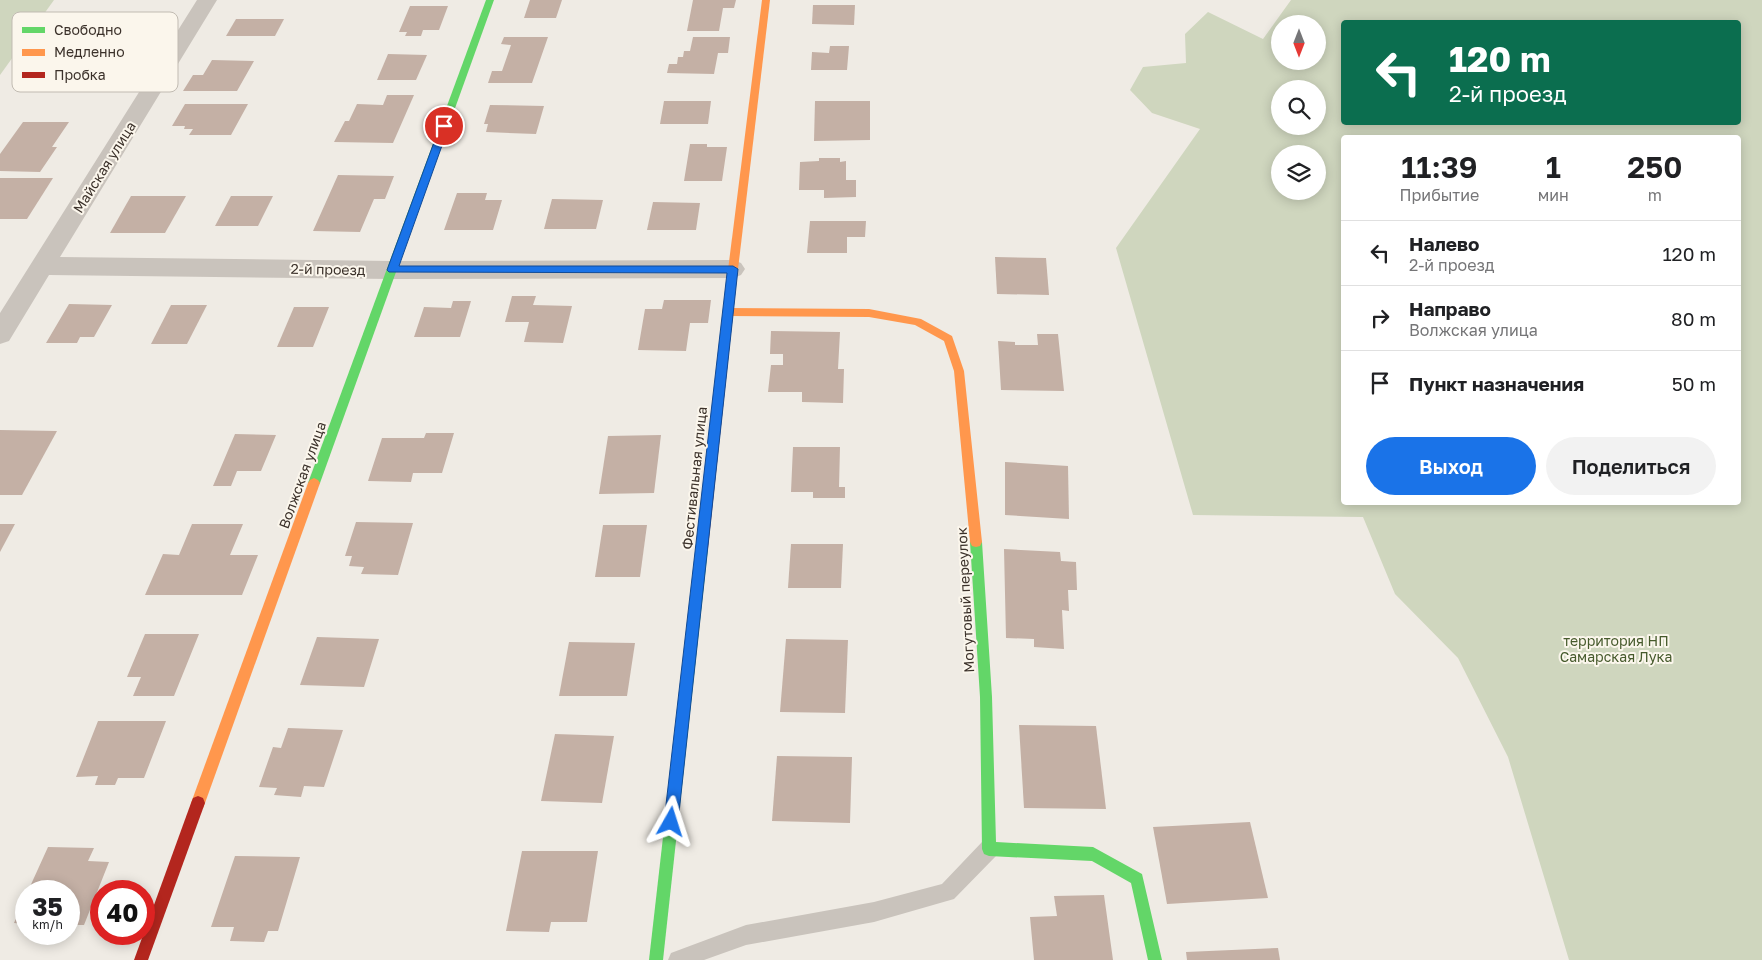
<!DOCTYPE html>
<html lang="ru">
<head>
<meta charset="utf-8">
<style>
	body { margin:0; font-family:"Golos Text",sans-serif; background:#f2f2f2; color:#202124; height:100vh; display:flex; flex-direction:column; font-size:19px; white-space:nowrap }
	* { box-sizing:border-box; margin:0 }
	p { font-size:16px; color:#757577 }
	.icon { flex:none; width:28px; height:28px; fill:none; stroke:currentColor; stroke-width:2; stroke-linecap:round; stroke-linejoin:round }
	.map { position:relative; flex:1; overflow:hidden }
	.details { position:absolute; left:1341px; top:135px; width:400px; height:370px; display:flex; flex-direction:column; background:#fff; border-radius:5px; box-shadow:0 2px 12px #0003 }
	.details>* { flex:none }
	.guide { position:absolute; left:1341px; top:20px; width:400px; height:105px; border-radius:5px; box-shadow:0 2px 12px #0003; background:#0b6e4f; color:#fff; overflow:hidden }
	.needle { width:32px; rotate:180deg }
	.controls { position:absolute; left:1271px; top:15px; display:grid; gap:10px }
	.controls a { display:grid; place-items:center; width:55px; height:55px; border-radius:50%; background:#fff; box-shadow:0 2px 12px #0003; font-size:25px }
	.speed { position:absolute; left:15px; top:880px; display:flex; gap:10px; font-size:25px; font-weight:700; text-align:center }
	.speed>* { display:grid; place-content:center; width:65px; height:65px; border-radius:50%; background:#fff; box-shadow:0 2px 12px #0003; line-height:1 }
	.speed small { font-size:12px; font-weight:400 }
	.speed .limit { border:8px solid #d22; background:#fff; color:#111 }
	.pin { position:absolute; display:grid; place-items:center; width:42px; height:42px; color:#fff; margin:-21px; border:2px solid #fff; border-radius:50%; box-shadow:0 1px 5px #0007 }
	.me { position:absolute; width:55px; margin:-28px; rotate:6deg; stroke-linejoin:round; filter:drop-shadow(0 0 4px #0008) }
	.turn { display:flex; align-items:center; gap:18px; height:105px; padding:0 25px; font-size:22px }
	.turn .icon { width:65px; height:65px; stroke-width:2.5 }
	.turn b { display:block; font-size:35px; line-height:42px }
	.eta { display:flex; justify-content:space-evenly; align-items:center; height:85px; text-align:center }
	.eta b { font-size:30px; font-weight:600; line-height:35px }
	.action { display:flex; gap:10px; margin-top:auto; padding:10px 25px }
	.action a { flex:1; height:58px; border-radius:30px; background:#1a73e8; color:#fff; font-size:20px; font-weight:600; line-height:58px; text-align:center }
	.action a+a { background:#f2f2f2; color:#202124 }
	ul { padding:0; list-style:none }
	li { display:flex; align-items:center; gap:15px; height:65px; padding:0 25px; border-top:1px solid #e0e0e0 }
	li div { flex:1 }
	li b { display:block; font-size:19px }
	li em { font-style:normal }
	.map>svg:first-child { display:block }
	.green { fill:#cfd6be; fill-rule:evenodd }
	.building { fill:#c4b0a5 }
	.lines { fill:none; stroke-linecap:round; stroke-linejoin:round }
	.lane { fill:#c9c3bc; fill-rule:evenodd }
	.street { fill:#c9c3bc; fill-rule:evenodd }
	.fast { fill:#63d668; fill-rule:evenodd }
	.slow { fill:#ff974d; fill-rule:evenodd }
	.jam { fill:#b3261e; fill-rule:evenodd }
	.route { fill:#1a73e8; stroke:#114b97 }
	.labels { text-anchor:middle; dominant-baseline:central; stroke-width:4; stroke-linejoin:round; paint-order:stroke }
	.street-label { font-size:14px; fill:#3b312a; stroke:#fbf6ec }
	.park-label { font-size:14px; fill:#465a2c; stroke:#fbf6ec }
	.key { fill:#fbf6ec; stroke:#c1bbb2; stroke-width:1 }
	.key-label { font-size:14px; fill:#3b312a }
</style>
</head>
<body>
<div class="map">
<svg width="1762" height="960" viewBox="0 0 1762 960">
	<rect width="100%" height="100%" fill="#efebe4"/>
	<g class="green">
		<path d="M0 0H54L0 75Z"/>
		<path d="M1291 0H1762V960H1569L1508 757 1458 658 1395 594 1363 517 1193 515 1116 248 1200 129 1152 113 1130 90 1143 67 1186 63 1185 34 1208 12 1263 39ZM1344 22H1739V122H1344ZM1280 24H1318V61H1280ZM1280 89H1318V126H1280ZM1344 138H1739V502H1344ZM1280 154H1318V191H1280Z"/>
	</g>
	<g class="building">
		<path d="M530 0H562L556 18H524Z"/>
		<path d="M693 0H736L734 8H723L719 31H687Z"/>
		<path d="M813 5H855L854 25 812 24Z"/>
		<path d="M410 6H448L439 30H423L421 36H405L407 32H399Z"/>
		<path d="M236 19H284L275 36H226Z"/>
		<path d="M504 37H548L532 83H488L492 71H502L511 45 501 44Z"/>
		<path d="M693 37H730L728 53H718L714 74 667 73 669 64H677L678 57H683L684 51H690Z"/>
		<path d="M830 46H849L847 70H811L812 52 829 53Z"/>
		<path d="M388 54 427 55 416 80H377Z"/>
		<path d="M212 60 254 61 237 91H183L193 75H203Z"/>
		<path d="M387 95H414L393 143 334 142 345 121H349L357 104 383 105Z"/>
		<path d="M664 101H711L708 124H660Z"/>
		<path d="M815 101H870V140L814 141Z"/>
		<path d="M185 104H248L231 135H189L193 129H184L185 126H172Z"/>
		<path d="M490 105 544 106 536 134 486 132 488 124H484Z"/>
		<path d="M23 122H69L52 147H57L40 172 0 171V154Z"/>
		<path d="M690 144H707V147H727L722 181H684Z"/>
		<path d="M819 158H840V162L846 161V180H856V197L824 198V190H799L800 162 819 161Z"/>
		<path d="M338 175 394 176 385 199H374L360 232 313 231Z"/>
		<path d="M0 178H53L27 219H0Z"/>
		<path d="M457 193H487L485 200H502L493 230H444Z"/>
		<path d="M131 196H186L165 233H110Z"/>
		<path d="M231 196H273L258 226H215Z"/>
		<path d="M552 199 603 200 596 229H544Z"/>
		<path d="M653 202 700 203 696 230H647Z"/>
		<path d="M810 221H866L865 237H847V253H807Z"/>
		<path d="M995 257 1046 258 1049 295 997 294Z"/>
		<path d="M512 296H536L533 305 572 306 563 343 524 342 529 322H505Z"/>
		<path d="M664 300H711L708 323H690L686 351 638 350 645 309H662Z"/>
		<path d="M453 301H471L460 337H414L424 307 451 308Z"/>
		<path d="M69 304 112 305 94 337H80L77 343H46Z"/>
		<path d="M171 305H207L187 344H151Z"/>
		<path d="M294 307H329L313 347H277Z"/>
		<path d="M771 331 840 332 838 369H844L843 403 802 402V392H768L771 365H783V354H770Z"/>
		<path d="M1037 334H1058L1064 391 1001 390 998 341 1015 342V345H1038Z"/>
		<path d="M0 430 57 431 22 495H0Z"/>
		<path d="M426 433H454L442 473H413L411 482 368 481 382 438H424Z"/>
		<path d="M235 434 276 435 261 471H237L231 486H213Z"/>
		<path d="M661 435 654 493 599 494 608 436Z"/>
		<path d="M793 447H840L839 487H845V498H813V492H791Z"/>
		<path d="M1005 462 1068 466 1069 519 1005 515Z"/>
		<path d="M356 522 413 523 398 575 361 574 364 567 349 566 352 556H345Z"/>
		<path d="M0 524H15L0 552Z"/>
		<path d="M192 524H243L230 555H258L242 595H145L163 554 179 555Z"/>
		<path d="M603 525H647L640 577H595Z"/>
		<path d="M791 544H843L841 588H788Z"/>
		<path d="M1004 549 1060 552 1061 561 1076 562 1077 590H1068L1069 611 1062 610 1064 649 1034 647V639L1006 638Z"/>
		<path d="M145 634H199L174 696H133L141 677H127Z"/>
		<path d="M317 637 379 639 364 687 300 685Z"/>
		<path d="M786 639 848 640 845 713 780 712Z"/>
		<path d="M569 642 635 643 627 696H559Z"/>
		<path d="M98 721H166L144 778H118L115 785H95L98 776 76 777Z"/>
		<path d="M1019 725 1096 726 1106 809 1024 808Z"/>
		<path d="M288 728 343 730 324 787 304 786 301 797 274 795 277 788 259 787 273 747 281 748Z"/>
		<path d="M555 734 614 736 602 803 541 801Z"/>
		<path d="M777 756 852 757 850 823 772 821Z"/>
		<path d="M1250 822 1268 898 1167 904 1153 827Z"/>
		<path d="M48 847 94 848 88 861 109 862 84 925H69V891H28Z"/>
		<path d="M522 851H598L587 922H551L549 932 506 931Z"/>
		<path d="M235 856 300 857 278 931H268L264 942 230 941 234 927H211Z"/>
		<path d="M1104 895 1113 960H1034L1030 917 1057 916 1054 896Z"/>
		<path d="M26 896V924L14 923Z"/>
		<path d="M1278 948 1280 960H1187L1186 952Z"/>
	</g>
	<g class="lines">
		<path class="lane" d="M989 840 996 842 998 849 996 856 954 899 947 901 874 922 746 945 704 960H668L671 953 746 925 874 902 942 884 982 842Z"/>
		<path class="street" d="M197 0H217L60 257 392 261 733 260 741 263 745 269 741 275 733 278 392 279 49 275 9 341 0 344V313Z"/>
		<g class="fast">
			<path d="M486 0H494L320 483 318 486 314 488 310 486 308 483Z"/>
			<path d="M976 537 980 538 982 542 992 697 996 842 1093 847 1142 874 1162 960H1148L1131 883 1092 861 989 856 984 854 982 849 980 697 970 542 972 538Z"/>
			<path d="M702 543 706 544 708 548 663 960H649L696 548 698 544Z"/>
		</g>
		<g class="slow">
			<path d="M762 0H770L736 286 731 290 726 286Z"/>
			<path d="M728 308 869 309 921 319 952 336 964 371 982 542 980 546 976 547 972 546 970 542 954 371 944 341 915 325 869 317 728 316 723 312Z"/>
			<path d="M314 478 318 480 320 483 205 803 203 808 198 810 193 808 191 803 308 483 310 480Z"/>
		</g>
		<g class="jam">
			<path d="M731 282 736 286 708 548 706 552 702 553 698 552 696 548 726 286Z"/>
			<path d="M198 796 203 798 205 803 148 960H134L191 803 193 798Z"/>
		</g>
	</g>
	<path class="route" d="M444 123 449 126 399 266H733L738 269 678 822 676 827 671 829 666 827 664 822 727 273 389 272 387 270 440 126Z"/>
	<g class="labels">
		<g class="street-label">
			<text transform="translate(104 167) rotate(-58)">Майская улица</text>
			<text transform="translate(328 269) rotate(1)">2-й проезд</text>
			<text transform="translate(302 475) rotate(-70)">Волжская улица</text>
			<text transform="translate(694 478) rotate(-84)">Фестивальная улица</text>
			<text transform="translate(965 600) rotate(-93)">Могутовый переулок</text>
		</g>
		<g class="park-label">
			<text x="1616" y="640">территория НП<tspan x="1616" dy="16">Самарская Лука</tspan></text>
		</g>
	</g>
	<rect x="12" y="12" width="166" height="80" rx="8" class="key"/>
	<rect x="22" y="27" width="23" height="6" fill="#63d668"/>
	<rect x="22" y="49" width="23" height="7" fill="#ff974d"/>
	<rect x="22" y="72" width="23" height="6" fill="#b3261e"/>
	<g class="key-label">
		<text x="54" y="35">Свободно</text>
		<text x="54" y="57">Медленно</text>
		<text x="54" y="80">Пробка</text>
	</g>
</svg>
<div class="controls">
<a><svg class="needle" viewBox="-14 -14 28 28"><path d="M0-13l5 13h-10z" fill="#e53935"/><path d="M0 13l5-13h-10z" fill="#757577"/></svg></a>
<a><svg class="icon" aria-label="search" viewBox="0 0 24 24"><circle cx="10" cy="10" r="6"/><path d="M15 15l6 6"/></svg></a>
<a><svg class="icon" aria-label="layers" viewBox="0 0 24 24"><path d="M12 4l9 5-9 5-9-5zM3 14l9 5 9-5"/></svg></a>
</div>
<div class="speed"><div>35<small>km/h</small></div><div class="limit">40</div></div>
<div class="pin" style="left:444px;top:126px;background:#d93025"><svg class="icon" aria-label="arrive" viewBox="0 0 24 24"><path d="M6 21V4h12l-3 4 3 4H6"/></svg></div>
<svg class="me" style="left:671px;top:822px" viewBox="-20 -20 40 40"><path d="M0-17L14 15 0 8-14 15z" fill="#1a73e8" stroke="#fff" stroke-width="4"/></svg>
<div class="guide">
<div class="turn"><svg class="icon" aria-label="left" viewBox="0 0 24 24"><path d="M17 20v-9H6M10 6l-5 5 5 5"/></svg><div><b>120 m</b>2-й проезд</div></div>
</div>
<section class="details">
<div class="eta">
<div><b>11:39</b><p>Прибытие</p></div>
<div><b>1</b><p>мин</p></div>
<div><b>250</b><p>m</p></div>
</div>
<ul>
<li><svg class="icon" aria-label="left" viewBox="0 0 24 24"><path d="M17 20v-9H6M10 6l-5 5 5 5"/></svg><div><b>Налево</b><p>2-й проезд</p></div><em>120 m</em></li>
<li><svg class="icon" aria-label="right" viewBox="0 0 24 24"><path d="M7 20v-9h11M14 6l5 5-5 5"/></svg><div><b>Направо</b><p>Волжская улица</p></div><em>80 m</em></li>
<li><svg class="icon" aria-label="arrive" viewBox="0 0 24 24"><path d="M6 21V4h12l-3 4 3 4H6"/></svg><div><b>Пункт назначения</b></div><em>50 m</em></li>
</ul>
<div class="action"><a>Выход</a><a>Поделиться</a></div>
</section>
</div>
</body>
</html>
